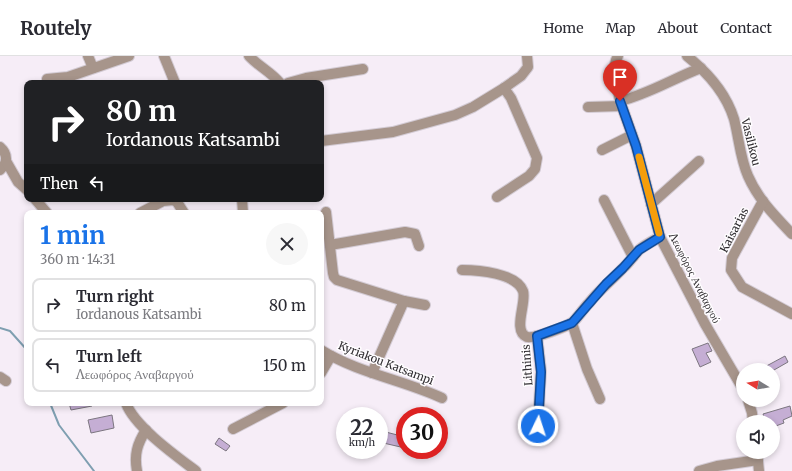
<!DOCTYPE html>
<html lang="en">
<head>
<meta charset="utf-8">
<style>
	body { margin:0; font-family:Merriweather,serif; background:#f7f7f7; color:#2b2b33; height:100vh; display:flex; flex-direction:column; font-size:15px; white-space:nowrap }
	* { box-sizing:border-box; margin:0 }
	p { font-size:13px; color:#7c7c81 }
	.icon { flex:none; width:22px; height:22px; fill:none; stroke:currentColor; stroke-width:2; stroke-linecap:round; stroke-linejoin:round }
	.map { position:relative; flex:1; overflow:hidden }
	.panel { position:absolute; left:24px; top:154px; width:300px; height:196px; display:flex; flex-direction:column; background:#fff; border-radius:8px; box-shadow:0 2px 6px #0003 }
	.panel>* { flex:none }
	.banner { position:absolute; left:24px; top:24px; width:300px; height:122px; border-radius:8px; box-shadow:0 2px 6px #0003; background:#202124; color:#fff; overflow:hidden }
	.needle { width:26px; rotate:281deg }
	.tools { position:absolute; left:736px; top:307px; display:grid; gap:8px }
	.tools a { display:grid; place-items:center; width:44px; height:44px; border-radius:50%; background:#fff; box-shadow:0 2px 6px #0003; font-size:20px }
	.speed { position:absolute; left:336px; top:351px; display:flex; gap:8px; font-size:20px; font-weight:700; text-align:center }
	.speed>* { display:grid; place-content:center; width:52px; height:52px; border-radius:50%; background:#fff; box-shadow:0 2px 6px #0003; line-height:1 }
	.speed small { font-size:10px; font-weight:400 }
	.speed .limit { border:6px solid #d22; background:#fff; color:#111 }
	.pin { position:absolute; display:grid; place-items:center; width:34px; height:34px; color:#fff; margin:-41px -17px; border-radius:50% 50% 50% 0; rotate:-45deg; box-shadow:0 0 4px #0007 }
	.pin .icon { rotate:45deg }
	.me { position:absolute; width:44px; margin:-22px; rotate:4deg; stroke-linejoin:round; filter:drop-shadow(0 0 3px #0008) }
	.turn { display:flex; align-items:center; gap:14px; height:84px; padding:0 16px; font-size:18px }
	.turn .icon { width:52px; height:52px; stroke-width:2.5 }
	.turn b { display:block; font-size:28px; line-height:34px }
	.then { display:flex; align-items:center; height:38px; padding:0 16px; background:#0003; gap:8px; font-size:15px }
	.round { display:grid; place-items:center; flex:none; width:42px; height:42px; border-radius:21px; background:#f7f7f7 }
	.headline { display:flex; align-items:center; justify-content:space-between; height:68px; padding:0 16px }
	h1 { font-size:24px; font-weight:700; line-height:30px; color:#1a73e8 }
	ul { padding:0; list-style:none }
	li { display:flex; align-items:center; gap:12px; height:54px; margin:0 8px 6px; padding:0 8px; border:2px solid #e1e1e2; border-radius:8px }
	li div { flex:1 }
	li b { display:block; font-size:15px }
	li em { font-style:normal }
	header { display:flex; align-items:center; gap:24px; box-sizing:border-box; height:56px; padding:0 20px; background:#fff; border-bottom:1px solid #e1e1e2 }
	header strong { font-size:19px }
	nav { display:flex; gap:22px; margin-inline-start:auto; font-size:14px }
	.map>svg:first-child { display:block }
	.lines { fill:none; stroke-linecap:round; stroke-linejoin:round }
	.stream { stroke:#7f9fb1; stroke-width:2 }
	.building { fill:#c5aed4; stroke:#7c7680 }
	.minor-casing { stroke:#d3cbd4; stroke-width:12 }
	.minor { stroke:#a7958b; stroke-width:10 }
	.route-casing { stroke:#114b97; stroke-width:10 }
	.route { stroke:#1a73e8; stroke-width:7 }
	.slow { stroke:#f59e0b; stroke-width:7 }
	.labels { text-anchor:middle; dominant-baseline:central; stroke-width:3; stroke-linejoin:round; paint-order:stroke }
	.street-label { font-size:11px; fill:#312e32; stroke:#fffdff }
</style>
</head>
<body>
<header>
<strong>Routely</strong>
<nav><a>Home</a><a>Map</a><a>About</a><a>Contact</a></nav>
</header>
<div class="map">
<svg width="792" height="415" viewBox="0 0 792 415">
	<rect width="100%" height="100%" fill="#f6edf7"/>
	<g class="lines">
		<g class="stream">
			<path d="M0 272 10 275 27 294"/>
			<path d="M50 347 59 369 94 415"/>
		</g>
	</g>
	<g class="building">
		<path d="M708 287 712 295 706 297 711 306 700 311 692 293Z"/>
		<path d="M785 300 788 306 774 314H759Z"/>
		<path d="M69 347H92V350L71 354Z"/>
		<path d="M790 350 792 360 783 364 784 367 773 371V366H766L763 358Z"/>
		<path d="M112 359 114 372 91 377 88 364Z"/>
		<path d="M382 375 405 381V392L379 386Z"/>
		<path d="M219 382 230 390 226 395 215 388Z"/>
	</g>
	<g class="lines">
		<defs>
			<g id="minor">
				<path d="M88 0 93 12"/>
				<path d="M164 0 175 27"/>
				<path d="M249 0C258 10 271 16 280 27"/>
				<path d="M618 0 616 4 614 14 620 45 636 90 660 181 705 268 743 333"/>
				<path d="M687 0C707 16 726 37 734 63 739 82 740 102 748 120 758 143 775 160 792 178"/>
				<path d="M47 23 68 21 129 0"/>
				<path d="M288 27 306 22 363 13"/>
				<path d="M620 45C649 38 674 22 701 12"/>
				<path d="M588 51 622 50"/>
				<path d="M321 85 393 76 455 59 473 51 504 32 521 20 528 11 527 0"/>
				<path d="M0 91C8 98 8 107 0 114"/>
				<path d="M602 94 632 79"/>
				<path d="M6 105 18 126 27 134"/>
				<path d="M497 141 529 120 535 113 537 102 511 42 504 32"/>
				<path d="M35 143 47 157"/>
				<path d="M242 143 243 157"/>
				<path d="M604 144 633 201"/>
				<path d="M763 145 732 202 731 214 742 231 792 258"/>
				<path d="M651 148 699 105"/>
				<path d="M326 156 333 217 334 221 337 224 404 245 425 249"/>
				<path d="M140 157 163 145 173 144 177 146 184 157"/>
				<path d="M330 189 405 176 415 178 419 190"/>
				<path d="M462 214C478 214 516 217 523 235 527 246 512 275 527 281 534 283 568 270 573 266 579 260 583 253 589 247 599 234 612 224 623 212 629 207 634 199 639 194 646 188 653 185 660 181"/>
				<path d="M572 267 587 313 600 343"/>
				<path d="M537 280 541 315 537 384"/>
				<path d="M321 294C358 317 403 324 442 342"/>
				<path d="M321 317 331 300"/>
				<path d="M372 317 404 245"/>
				<path d="M0 321 6 325"/>
				<path d="M748 344 752 357 753 366"/>
				<path d="M126 347C134 370 176 400 196 415"/>
				<path d="M233 373 283 347"/>
				<path d="M757 396 759 415"/>
				<path d="M137 415C134 399 137 388 146 374"/>
				<path d="M699 415 717 410 758 404"/>
			</g>
		</defs>
		<use href="#minor" class="minor-casing"/>
		<use href="#minor" class="minor"/>
	</g>
	<g class="lines">
		<defs>
			<path id="route" d="M538 370 541 316 537 280 572 267 606 228 623 212 639 194 660 181 636 90 620 45"/>
		</defs>
		<use href="#route" class="route-casing"/>
		<use href="#route" class="route"/>
		<path class="slow" d="M639 101 659 177"/>
	</g>
	<g class="labels">
		<g class="street-label">
			<text transform="translate(751 86) rotate(76)">Vasilikou</text>
			<text transform="translate(734 174) rotate(-63)">Kaisarias</text>
			<text transform="translate(695 222) rotate(63)">Λεωφόρος Αναβαργού</text>
			<text transform="translate(386 307) rotate(21)">Kyriakou Katsampi</text>
			<text transform="translate(527 309) rotate(-94)">Lithinis</text>
		</g>
	</g>
</svg>
<div class="tools">
<a><svg class="needle" viewBox="-14 -14 28 28"><path d="M0-13l5 13h-10z" fill="#e53935"/><path d="M0 13l5-13h-10z" fill="#7c7c81"/></svg></a>
<a><svg class="icon" aria-label="sound" viewBox="0 0 24 24"><path d="M4 9h4l5-4v14l-5-4H4zM17 9q2 3 0 6"/></svg></a>
</div>
<div class="speed"><div>22<small>km/h</small></div><div class="limit">30</div></div>
<div class="pin" style="left:620px;top:45px;background:#d93025"><svg class="icon" aria-label="arrive" viewBox="0 0 24 24"><path d="M6 21V4h12l-3 4 3 4H6"/></svg></div>
<svg class="me" style="left:538px;top:370px" viewBox="-20 -20 40 40"><circle r="17" fill="#1a73e8" stroke="#fff" stroke-width="3"/><path d="M0-11L8 9 0 5-8 9z" fill="#fff"/></svg>
<div class="banner">
<div class="turn"><svg class="icon" aria-label="right" viewBox="0 0 24 24"><path d="M7 20v-9h11M14 6l5 5-5 5"/></svg><div><b>80 m</b>Iordanous Katsambi</div></div>
<div class="then">Then<svg class="icon" aria-label="left" viewBox="0 0 24 24"><path d="M17 20v-9H6M10 6l-5 5 5 5"/></svg></div>
</div>
<section class="panel">
<div class="headline"><div><h1>1 min</h1><p>360 m · 14:31</p></div><a class="round"><svg class="icon" aria-label="close" viewBox="0 0 24 24"><path d="M6 6l12 12M18 6L6 18"/></svg></a></div>
<ul>
<li><svg class="icon" aria-label="right" viewBox="0 0 24 24"><path d="M7 20v-9h11M14 6l5 5-5 5"/></svg><div><b>Turn right</b><p>Iordanous Katsambi</p></div><em>80 m</em></li>
<li><svg class="icon" aria-label="left" viewBox="0 0 24 24"><path d="M17 20v-9H6M10 6l-5 5 5 5"/></svg><div><b>Turn left</b><p>Λεωφόρος Αναβαργού</p></div><em>150 m</em></li>
</ul>
</section>
</div>
</body>
</html>
